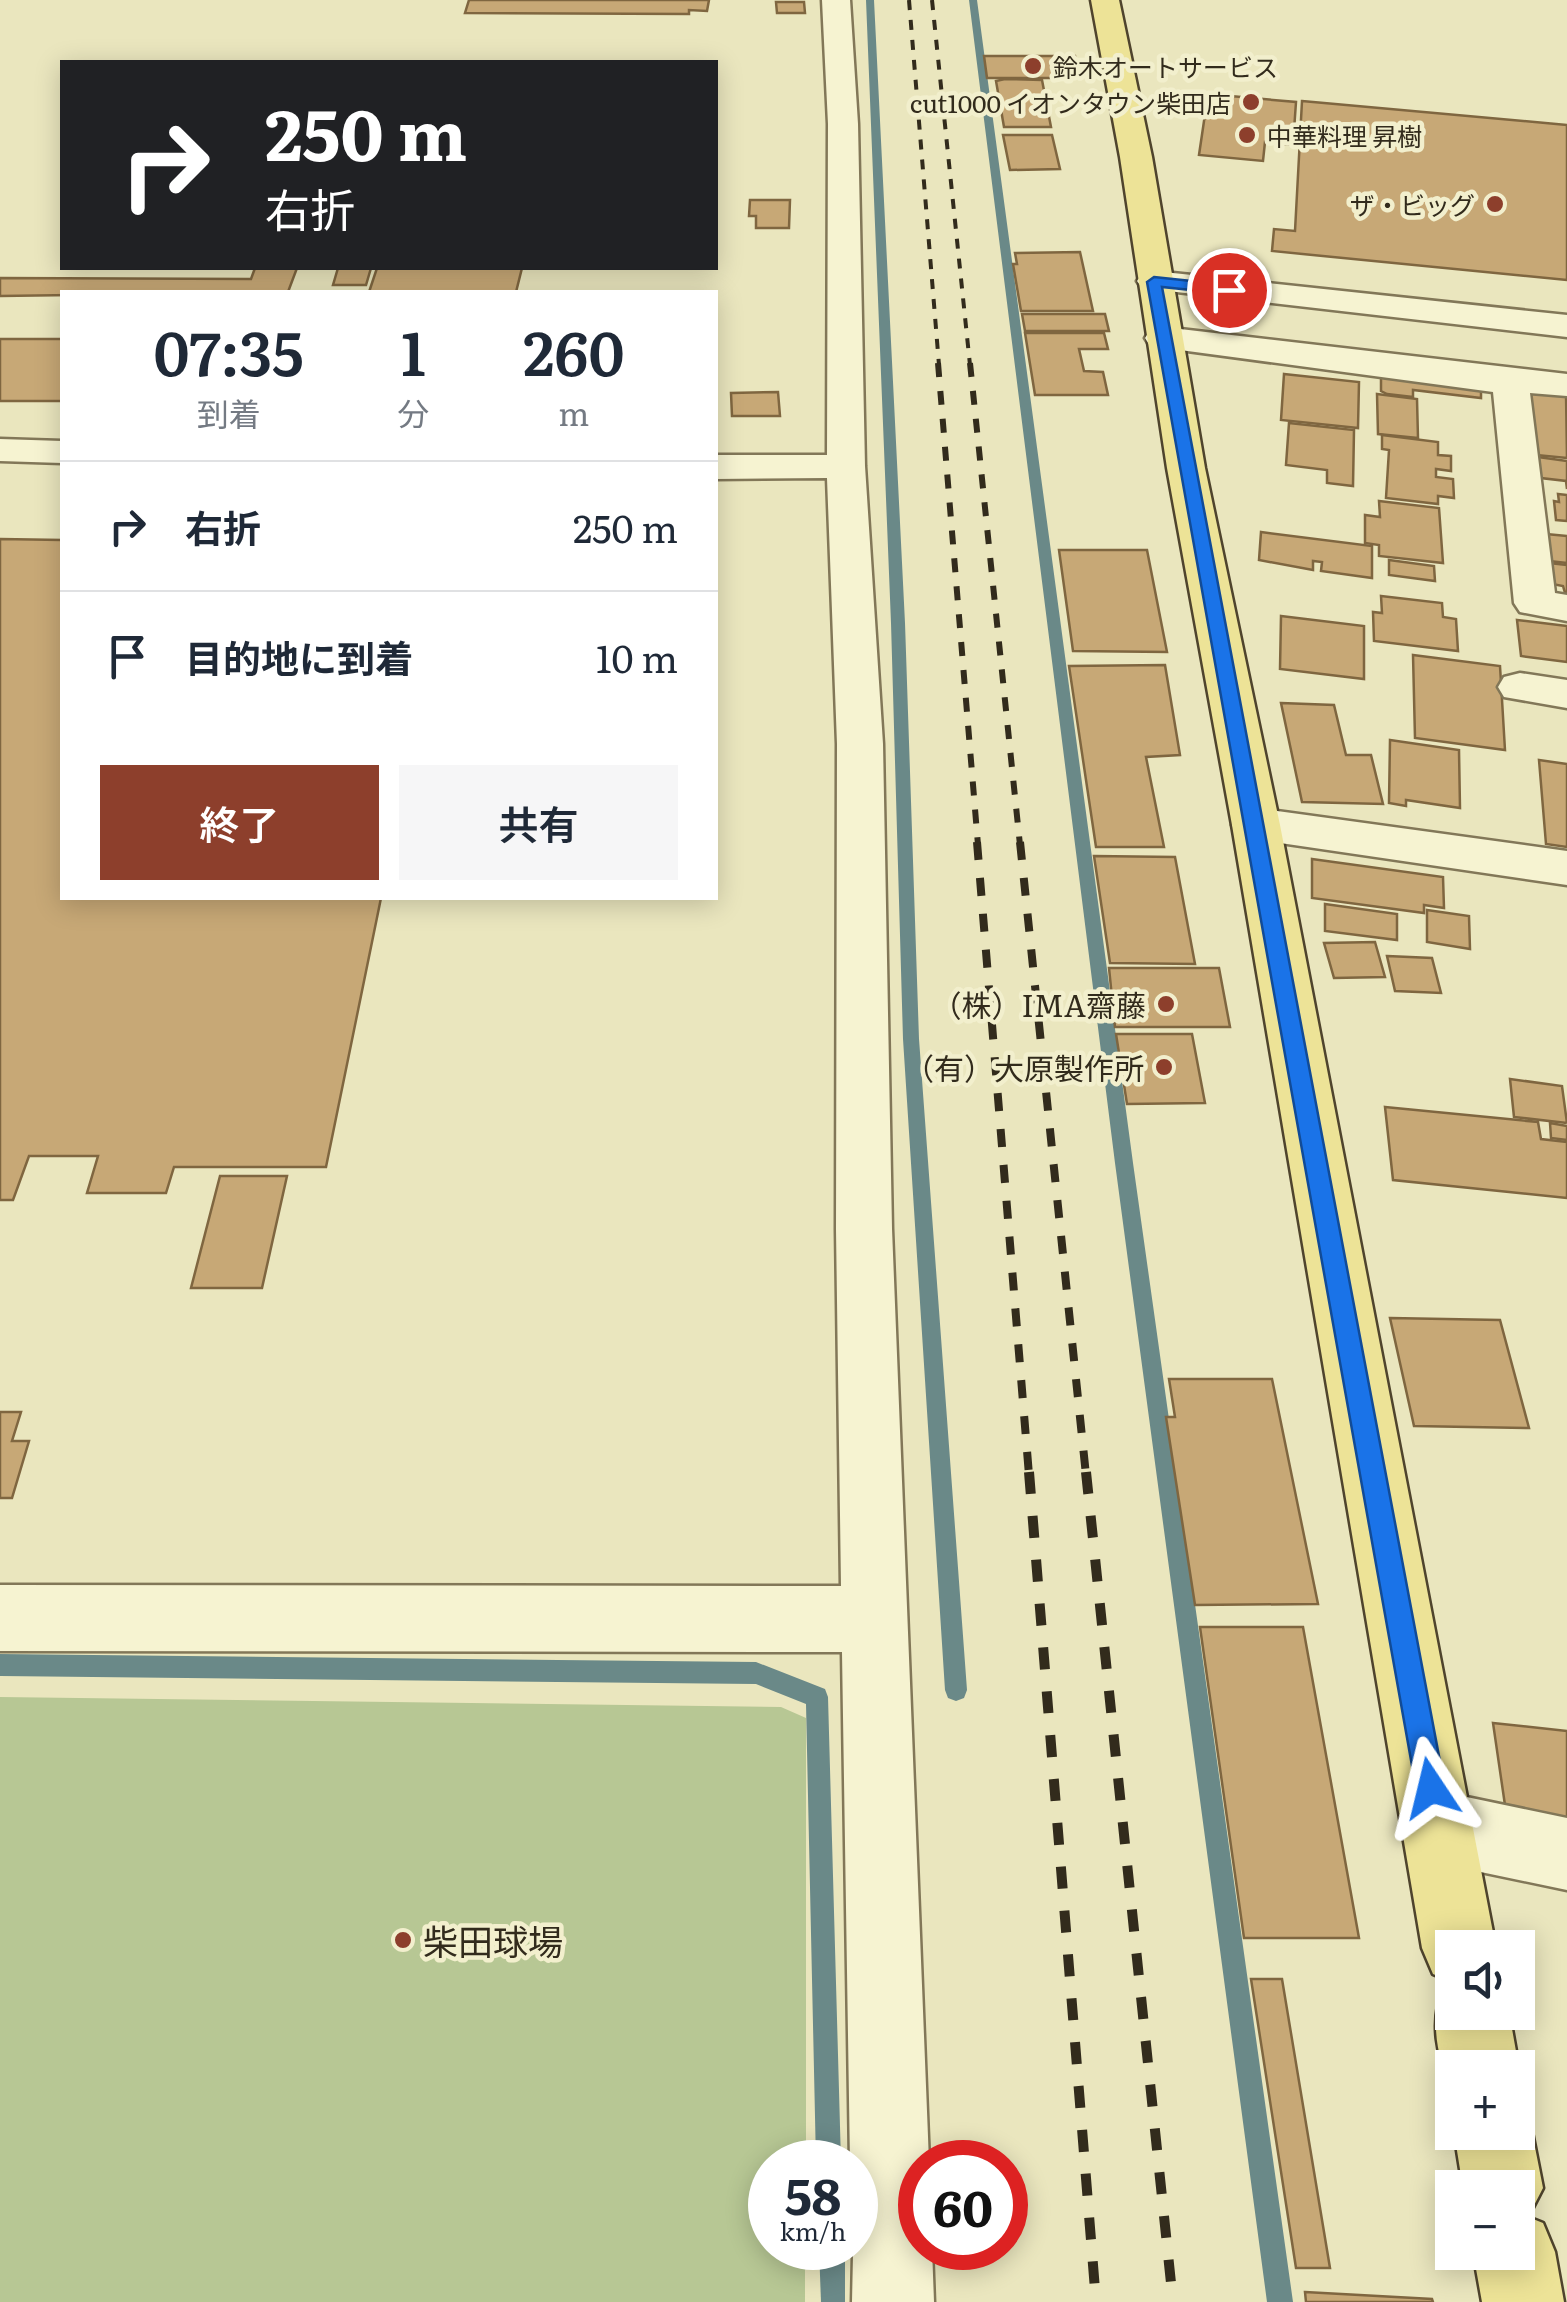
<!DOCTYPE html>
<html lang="ja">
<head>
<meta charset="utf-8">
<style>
	body { margin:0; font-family:Literata,"Noto Sans JP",serif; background:#f6f6f7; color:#1f2937; height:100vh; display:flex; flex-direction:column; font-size:38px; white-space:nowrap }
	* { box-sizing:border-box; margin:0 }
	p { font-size:32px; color:#747a83 }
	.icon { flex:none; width:55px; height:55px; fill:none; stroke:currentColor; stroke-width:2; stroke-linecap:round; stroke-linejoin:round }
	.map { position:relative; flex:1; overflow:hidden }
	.panel { position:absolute; left:60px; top:290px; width:658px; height:610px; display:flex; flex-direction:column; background:#fff; border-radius:0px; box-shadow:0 5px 25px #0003 }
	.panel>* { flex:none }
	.top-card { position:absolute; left:60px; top:60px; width:658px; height:210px; border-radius:0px; box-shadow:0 5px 25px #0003; background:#202124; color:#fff; overflow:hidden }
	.controls { position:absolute; left:1435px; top:1930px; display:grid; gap:20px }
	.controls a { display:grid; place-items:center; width:100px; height:100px; border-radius:0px; background:#fff; box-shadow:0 5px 25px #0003; font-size:50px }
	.speed { position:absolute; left:748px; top:2140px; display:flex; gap:20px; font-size:50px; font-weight:700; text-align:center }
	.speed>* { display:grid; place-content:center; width:130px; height:130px; border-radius:50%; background:#fff; box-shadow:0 5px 25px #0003; line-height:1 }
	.speed small { font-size:25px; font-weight:400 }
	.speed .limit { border:15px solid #d22; background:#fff; color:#111 }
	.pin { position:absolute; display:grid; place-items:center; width:85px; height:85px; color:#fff; margin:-42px; border:5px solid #fff; border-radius:50%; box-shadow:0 2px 10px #0007 }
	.me { position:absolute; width:110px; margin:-55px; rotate:350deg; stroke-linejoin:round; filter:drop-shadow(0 0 8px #0008) }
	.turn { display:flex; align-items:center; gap:35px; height:210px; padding:0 40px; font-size:45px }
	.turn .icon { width:130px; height:130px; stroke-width:2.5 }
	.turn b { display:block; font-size:70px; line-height:85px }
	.eta { display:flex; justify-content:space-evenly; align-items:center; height:170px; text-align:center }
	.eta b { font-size:60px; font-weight:600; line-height:70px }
	.button { display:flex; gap:20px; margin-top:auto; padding:20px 40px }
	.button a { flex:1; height:115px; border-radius:0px; background:#8d3f2c; color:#fff; font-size:40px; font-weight:600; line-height:115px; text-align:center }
	.button a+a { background:#f6f6f7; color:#1f2937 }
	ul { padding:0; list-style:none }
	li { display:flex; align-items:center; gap:30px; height:130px; padding:0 40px; border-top:2px solid #e0e1e3 }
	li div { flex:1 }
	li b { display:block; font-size:38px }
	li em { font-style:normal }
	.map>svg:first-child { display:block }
	.green { fill:#b7c794 }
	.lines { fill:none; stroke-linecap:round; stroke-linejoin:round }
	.stream { fill:#6a8988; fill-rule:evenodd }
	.building { fill:#c7a876; stroke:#7f6640; stroke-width:2.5 }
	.minor-casing { stroke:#827758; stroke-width:5 }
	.major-casing { stroke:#4f442d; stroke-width:5 }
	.minor { fill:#f6f3d1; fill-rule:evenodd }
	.major { fill:#ede397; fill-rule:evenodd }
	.rail-far3 { stroke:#322b1c; stroke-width:4; stroke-dasharray:10 10; stroke-linecap:butt }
	.rail-far2 { stroke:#322b1c; stroke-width:6; stroke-dasharray:14 14; stroke-linecap:butt }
	.rail-far1 { stroke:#322b1c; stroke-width:8; stroke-dasharray:18 18; stroke-linecap:butt }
	.rail { stroke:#322b1c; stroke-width:10; stroke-dasharray:22 22; stroke-linecap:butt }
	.route { fill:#1a73e8; stroke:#114b97; stroke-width:2.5 }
	.poi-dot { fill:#8d3f2c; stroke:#f2efcd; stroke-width:4 }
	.labels { text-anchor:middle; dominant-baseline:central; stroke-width:9; stroke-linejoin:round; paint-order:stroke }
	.far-poi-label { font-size:25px; fill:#322b1c; stroke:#f2efcd; text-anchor:start }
	.poi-label { font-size:30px; fill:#322b1c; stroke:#f2efcd; text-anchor:end }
	.near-poi-label { font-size:35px; fill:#322b1c; stroke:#f2efcd; text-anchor:start }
</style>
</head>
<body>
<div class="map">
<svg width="1567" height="2302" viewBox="0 0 1567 2302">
	<rect width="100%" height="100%" fill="#eae6be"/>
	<path class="green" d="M0 1697 781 1707 806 1718V2162H770V2248H805V2302H0Z"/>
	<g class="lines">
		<g class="stream">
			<path d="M866 0H874L905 623 919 1039 967 1690 964 1698 956 1701 948 1698 945 1690 903 1039 891 623Z"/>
			<path d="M969 0H977L1133 1163 1293 2302H1267L1115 1163Z"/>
			<path d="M0 1654 756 1662 825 1689 828 1697 841 2162H816L806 1704 756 1684 0 1676Z"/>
			<path d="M819 2248H845V2302H821Z"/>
		</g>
	</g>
	<g class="building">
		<path d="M469 0H709L707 11 689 10V14L465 13Z"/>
		<path d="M776 2H804L805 13H777Z"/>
		<path d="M984 56H1075L1080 78H987Z"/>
		<path d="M1005 79 1042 80 1051 127H1004L996 81Z"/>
		<path d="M1208 94 1296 102 1293 145 1265 142 1263 161 1199 155Z"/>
		<path d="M1302 101 1567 125V280L1272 251 1274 229 1295 231Z"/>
		<path d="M1003 135H1052L1060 169 1010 170Z"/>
		<path d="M750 200H790L789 228H756V216H749Z"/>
		<path d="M1080 252 1093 311H1021L1013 264H1017L1015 253Z"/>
		<path d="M255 268H297L288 292 0 296V278L251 279Z"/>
		<path d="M338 268H371L366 285H333Z"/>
		<path d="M377 268H522L516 292H369Z"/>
		<path d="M1022 314H1105L1109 331H1025Z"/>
		<path d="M1025 333H1104L1108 349H1079L1084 371 1103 372 1108 395H1035Z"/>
		<rect x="0" y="339" width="62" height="62"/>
		<path d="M1284 374 1359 382 1358 428 1281 420Z"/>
		<path d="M1381 375 1481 386V398L1413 390V397L1387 394 1381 391Z"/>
		<path d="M1520 388 1566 393 1567 458 1526 454Z"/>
		<path d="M778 392 780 416H732L731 393Z"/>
		<path d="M1377 394 1417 399 1418 438 1378 434Z"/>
		<path d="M1289 423 1354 430 1353 486 1327 483V470L1286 465Z"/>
		<path d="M1382 435 1438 442V455L1451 456V471L1436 469V477L1453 479 1454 498 1438 496V504L1386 498 1389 450 1382 449Z"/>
		<path d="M1538 457 1567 461V489L1566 481 1541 478Z"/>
		<path d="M1558 494 1567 495V521L1556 520 1554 501 1559 502Z"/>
		<path d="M1379 501 1439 508 1443 563 1379 556V545L1365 543V515L1380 517Z"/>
		<path d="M1261 532 1372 546V578L1321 571 1322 562 1313 561V570L1259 560Z"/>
		<path d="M1546 534 1567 536V563L1549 561Z"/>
		<path d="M0 539 62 540V898H381L326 1167H174L166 1193H87L98 1156H29L13 1200H0Z"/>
		<path d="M1059 550H1147L1167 652 1073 651Z"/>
		<path d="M1389 560 1434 566 1435 581 1389 575Z"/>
		<path d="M1549 563 1567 565V600L1563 586 1552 584Z"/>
		<path d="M1381 596 1442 603 1443 617 1456 619 1458 651 1374 641 1373 612 1382 613Z"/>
		<path d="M1281 616 1364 626V679L1280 669Z"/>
		<path d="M1517 620 1567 626V662L1521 656Z"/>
		<path d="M1413 655 1500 666 1505 750 1415 738Z"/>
		<path d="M1165 665 1180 755 1146 757 1164 847H1096L1069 666Z"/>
		<path d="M1281 703 1334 705 1346 755H1371L1383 804 1302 802Z"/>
		<path d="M1390 740 1459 750 1460 808 1406 800V806L1389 803Z"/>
		<path d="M1539 760 1567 764V847L1546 844Z"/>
		<path d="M1094 856 1175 857 1195 964 1110 963Z"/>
		<path d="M1312 859 1443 877 1444 908 1424 905V913L1312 898Z"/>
		<path d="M1325 904 1397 914V940L1325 931Z"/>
		<path d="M1427 910 1469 916 1470 949 1427 942Z"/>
		<path d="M1375 942 1385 977 1334 978 1324 943Z"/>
		<path d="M1387 956 1432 958 1441 993 1395 991Z"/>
		<path d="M1109 968H1219L1230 1027H1115Z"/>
		<path d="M1116 1034H1192L1205 1103 1127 1104Z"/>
		<path d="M1510 1079 1562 1086 1567 1123 1514 1117Z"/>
		<path d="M1385 1107 1538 1122 1541 1139 1567 1142V1198L1393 1180Z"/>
		<path d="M1550 1123 1567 1126V1140L1551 1138Z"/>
		<path d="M220 1176H287L262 1288H191Z"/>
		<path d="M1390 1318 1500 1320 1529 1428 1414 1426Z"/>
		<path d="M1169 1379H1272L1318 1604 1195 1605 1166 1417H1175Z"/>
		<path d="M0 1412H21L12 1441H29L12 1498H0Z"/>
		<path d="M1200 1627H1303L1359 1938H1244Z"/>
		<path d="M1493 1723 1567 1731V1818L1506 1812Z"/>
		<path d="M1251 1979H1282L1330 2268H1296Z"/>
		<path d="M1305 2292 1432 2299 1433 2302H1306Z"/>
	</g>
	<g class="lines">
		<defs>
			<g id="minor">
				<path d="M822 0H850L858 124 865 466 883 744 892 1229 929 2162H920V2248H932L934 2302H852L855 2162H850L842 1652 0 1651V1585L841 1586 836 1229 837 744 827 478 715 479V455H827L828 124Z"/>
				<path d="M1154 271 1567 315V337L1142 288 1137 281 1142 274Z"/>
				<path d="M1163 327 1567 374V396L1530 393 1555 593 1567 595V621L1520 612 1514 603 1493 392 1150 346 1145 338 1150 330Z"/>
				<path d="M0 439 62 441V463L0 461Z"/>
				<path d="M1520 673 1567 680V708L1504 697 1498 687 1504 677Z"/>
				<path d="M1256 808 1567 851V885L1239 837 1232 825 1239 813Z"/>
				<path d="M1438 1791 1567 1818V1890L1438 1863 1413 1852 1402 1827 1413 1802Z"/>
			</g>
			<g id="major">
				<path d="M1091 0H1119L1152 157 1205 468 1280 825 1496 1948H1452V2012H1509L1519 2068 1518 2073V2068H1452V2092C1437 2055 1429 2023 1444 1985L1452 1982 1433 1974 1422 1948 1232 825 1167 468 1120 157Z"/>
				<path d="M1518 2103 1532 2132 1543 2188 1528 2217 1543 2223 1555 2252 1564 2302H1482L1473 2252H1518V2188H1463L1454 2132H1518Z"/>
			</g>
		</defs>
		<use href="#minor" class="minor-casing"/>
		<use href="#major" class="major-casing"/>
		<use href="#minor" class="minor"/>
		<use href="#major" class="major"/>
		<g class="rail-far3">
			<path d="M909 0 939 365"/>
			<path d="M932 0 970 365"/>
		</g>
		<g class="rail-far2">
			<path d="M938 363 978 845"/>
			<path d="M970 363 1020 845"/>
		</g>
		<g class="rail-far1">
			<path d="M977 842 1029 1475"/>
			<path d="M1020 842 1086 1475"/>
		</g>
		<g class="rail">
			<path d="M1029 1472 1096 2302"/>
			<path d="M1086 1472 1173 2302"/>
		</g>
	</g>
	<path class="route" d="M1154 277 1229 285 1236 290 1229 294 1162 287 1445 1788 1441 1799 1431 1803 1420 1799 1416 1788 1147 282Z"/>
	<g class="poi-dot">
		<circle cx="1033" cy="66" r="10"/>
		<circle cx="1251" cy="102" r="10"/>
		<circle cx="1247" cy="135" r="10"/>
		<circle cx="1495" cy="204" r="10"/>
		<circle cx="1166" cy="1004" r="10"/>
		<circle cx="1164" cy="1067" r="10"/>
		<circle cx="403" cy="1940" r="10"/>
	</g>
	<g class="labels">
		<g class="far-poi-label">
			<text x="1053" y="66">鈴木オートサービス</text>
			<text x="1231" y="102" text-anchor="end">cut1000 イオンタウン柴田店</text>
			<text x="1267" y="135">中華料理 昇樹</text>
			<text x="1475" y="204" text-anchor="end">ザ・ビッグ</text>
		</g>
		<g class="poi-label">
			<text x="1146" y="1004">（株）IMA齋藤</text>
			<text x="1144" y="1067">（有）大原製作所</text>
		</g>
		<g class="near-poi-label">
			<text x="423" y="1940">柴田球場</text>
		</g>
	</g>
</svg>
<div class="controls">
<a><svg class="icon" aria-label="sound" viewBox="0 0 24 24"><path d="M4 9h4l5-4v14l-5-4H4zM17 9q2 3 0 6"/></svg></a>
<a>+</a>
<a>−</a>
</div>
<div class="speed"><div>58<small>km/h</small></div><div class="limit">60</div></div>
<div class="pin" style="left:1229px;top:290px;background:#d93025"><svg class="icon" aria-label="arrive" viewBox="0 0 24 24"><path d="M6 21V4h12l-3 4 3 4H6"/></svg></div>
<svg class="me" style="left:1431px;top:1788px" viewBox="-20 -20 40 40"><path d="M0-17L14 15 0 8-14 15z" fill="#1a73e8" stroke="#fff" stroke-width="4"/></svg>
<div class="top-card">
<div class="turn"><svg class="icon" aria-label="right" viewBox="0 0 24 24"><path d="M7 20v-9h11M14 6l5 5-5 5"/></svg><div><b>250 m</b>右折</div></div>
</div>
<section class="panel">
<div class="eta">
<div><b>07:35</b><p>到着</p></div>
<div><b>1</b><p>分</p></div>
<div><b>260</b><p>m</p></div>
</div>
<ul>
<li><svg class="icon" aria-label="right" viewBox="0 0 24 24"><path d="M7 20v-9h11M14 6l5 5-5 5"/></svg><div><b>右折</b></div><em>250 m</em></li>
<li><svg class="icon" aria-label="arrive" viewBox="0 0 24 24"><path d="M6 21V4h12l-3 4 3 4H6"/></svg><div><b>目的地に到着</b></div><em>10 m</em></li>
</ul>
<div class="button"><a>終了</a><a>共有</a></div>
</section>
</div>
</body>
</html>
